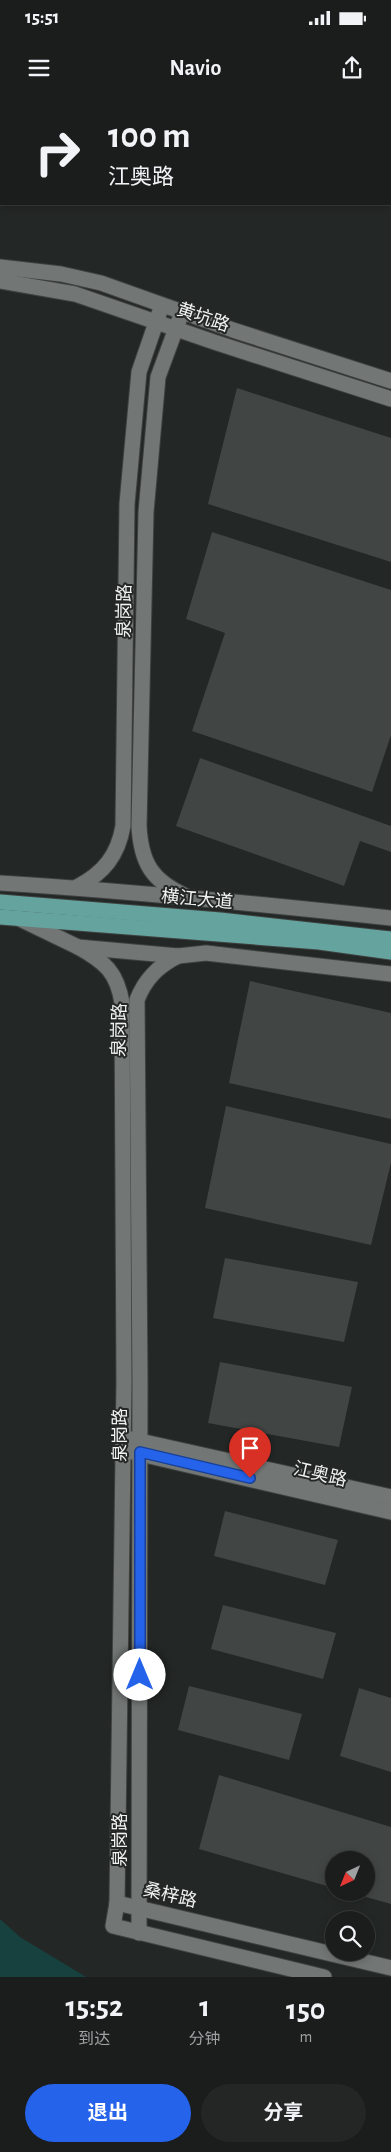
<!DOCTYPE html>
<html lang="zh">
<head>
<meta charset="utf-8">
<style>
	body { margin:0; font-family:"Alegreya Sans","Noto Sans SC",sans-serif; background:#232625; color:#f1f3f6; height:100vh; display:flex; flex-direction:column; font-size:19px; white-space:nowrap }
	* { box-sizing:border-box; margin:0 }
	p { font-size:16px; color:#9fa2a3 }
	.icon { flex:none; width:28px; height:28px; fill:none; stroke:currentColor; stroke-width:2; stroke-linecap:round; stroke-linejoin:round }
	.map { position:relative; height:1877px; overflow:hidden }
	.side { display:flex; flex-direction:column; background:#1a1d1c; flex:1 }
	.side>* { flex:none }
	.banner { position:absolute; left:0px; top:0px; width:391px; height:105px; box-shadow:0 2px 8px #0003,0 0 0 1px #383b3b; background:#1a1d1c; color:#f1f3f6; overflow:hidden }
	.needle { width:32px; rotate:223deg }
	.buttons { position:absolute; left:325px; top:1751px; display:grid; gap:10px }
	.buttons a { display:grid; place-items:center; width:50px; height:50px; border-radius:50%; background:#1a1d1c; box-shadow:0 2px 8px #0003,0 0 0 1px #383b3b; font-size:25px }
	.pin { position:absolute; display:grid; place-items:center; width:42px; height:42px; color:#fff; margin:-51px -21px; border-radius:50% 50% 50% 0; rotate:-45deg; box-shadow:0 0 5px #0007 }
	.pin .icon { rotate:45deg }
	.me { position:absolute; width:55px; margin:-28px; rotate:0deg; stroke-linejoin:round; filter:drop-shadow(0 0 4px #0008) }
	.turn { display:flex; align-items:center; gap:18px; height:105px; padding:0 25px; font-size:22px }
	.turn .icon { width:65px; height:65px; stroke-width:2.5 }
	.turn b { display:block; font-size:35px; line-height:42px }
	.eta { display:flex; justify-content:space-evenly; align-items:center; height:85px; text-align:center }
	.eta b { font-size:30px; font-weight:700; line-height:35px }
	.primary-button { display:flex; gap:10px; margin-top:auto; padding:10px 25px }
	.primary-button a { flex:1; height:58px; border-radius:30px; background:#2563eb; color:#fff; font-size:20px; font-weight:700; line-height:58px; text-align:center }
	.primary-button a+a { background:#232625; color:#f1f3f6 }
	.status { display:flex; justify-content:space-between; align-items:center; height:35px; padding:0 25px; background:#1a1d1c; direction:ltr }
	.status svg { height:14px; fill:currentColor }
	header { display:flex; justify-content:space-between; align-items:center; height:65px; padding:0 25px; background:#1a1d1c; font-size:22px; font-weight:700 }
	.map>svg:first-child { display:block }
	.green { fill:#17413e }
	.building { fill:#414544 }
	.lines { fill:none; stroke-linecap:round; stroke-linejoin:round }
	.minor-casing { stroke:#3f4241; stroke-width:17 }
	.major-casing { stroke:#3f4241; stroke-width:17 }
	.minor { stroke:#727776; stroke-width:15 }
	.major { stroke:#64a39e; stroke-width:15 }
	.route-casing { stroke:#184099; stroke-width:12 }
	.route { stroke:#2563eb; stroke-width:9 }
	.labels { text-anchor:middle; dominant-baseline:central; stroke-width:4; stroke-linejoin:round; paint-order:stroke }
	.street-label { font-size:18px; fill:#f0f2f2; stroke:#232726 }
</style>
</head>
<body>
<div class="status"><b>15:51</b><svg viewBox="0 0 49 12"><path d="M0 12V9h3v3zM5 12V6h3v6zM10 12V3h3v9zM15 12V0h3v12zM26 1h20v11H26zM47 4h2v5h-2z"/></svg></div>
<header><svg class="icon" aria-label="menu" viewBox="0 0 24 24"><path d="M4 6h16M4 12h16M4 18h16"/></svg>Navio<svg class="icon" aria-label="share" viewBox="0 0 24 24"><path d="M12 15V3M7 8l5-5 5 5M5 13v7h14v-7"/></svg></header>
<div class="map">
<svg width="391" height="1877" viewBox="0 0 391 1877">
	<rect width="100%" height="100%" fill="#232726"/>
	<path class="green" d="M0 1819 20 1837 86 1877H0Z"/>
	<g class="building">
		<path d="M237 288 391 338V462L208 404Z"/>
		<path d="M212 432 391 490V635L372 692 192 631 225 533 186 519Z"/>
		<path d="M200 658 391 726V752L360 741 344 786 176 726Z"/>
		<path d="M250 881 391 913V1019L229 983Z"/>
		<path d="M226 1006 391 1044V1063L371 1145 205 1108Z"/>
		<path d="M225 1158 358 1182 344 1242 213 1218Z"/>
		<path d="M220 1262 352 1287 339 1347 208 1323Z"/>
		<path d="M225 1411 338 1440 325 1485 214 1456Z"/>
		<path d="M223 1505 336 1533 323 1579 211 1549Z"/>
		<path d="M189 1586 302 1614 289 1660 178 1630Z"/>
		<path d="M359 1588 391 1598V1672L340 1656Z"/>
		<path d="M219 1675 391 1727V1804L366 1797V1760H334V1788L199 1749Z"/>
	</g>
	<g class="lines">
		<defs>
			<g id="minor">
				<path d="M0 167 61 174 101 183 233 230 391 281"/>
				<path d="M0 181 75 194 214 242 391 299"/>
				<path d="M182 212 158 277 146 412 139 726C141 763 152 781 186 796"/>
				<path d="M0 783C131 791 261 804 391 818"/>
				<path d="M77 787C104 773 118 755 123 726L127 404 139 272 162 205"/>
				<path d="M20 819 78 847 178 856 206 853 391 874"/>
				<path d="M78 847C105 862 117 872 122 903L124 1281 117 1803 113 1826 324 1877"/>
				<path d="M131 1339 391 1397"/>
				<path d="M132 1352 391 1412"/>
				<path d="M117 1803 391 1868"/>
				<path d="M139 1833 140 1281 137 900C145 879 158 866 178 856"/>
			</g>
			<g id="major">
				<path d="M0 802 220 820 391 839"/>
				<path d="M0 817 319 842 391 852"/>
			</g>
		</defs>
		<use href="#minor" class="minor-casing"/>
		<use href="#major" class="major-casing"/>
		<use href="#minor" class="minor"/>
		<use href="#major" class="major"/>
	</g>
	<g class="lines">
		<defs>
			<path id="route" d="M140 1575V1352L250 1378"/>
		</defs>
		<use href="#route" class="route-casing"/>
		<use href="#route" class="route"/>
	</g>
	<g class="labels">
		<g class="street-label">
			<text transform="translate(203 218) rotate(19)">黄坑路</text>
			<text transform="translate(125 511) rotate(-89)">泉岗路</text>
			<text transform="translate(197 800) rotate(5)">横江大道</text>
			<text transform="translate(120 930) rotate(-89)">泉岗路</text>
			<text transform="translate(121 1335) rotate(-90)">泉岗路</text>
			<text transform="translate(320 1375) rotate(13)">江奥路</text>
			<text transform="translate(121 1740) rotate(-90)">泉岗路</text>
			<text transform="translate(170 1796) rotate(13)">桑梓路</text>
		</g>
	</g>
</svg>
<div class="buttons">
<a><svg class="needle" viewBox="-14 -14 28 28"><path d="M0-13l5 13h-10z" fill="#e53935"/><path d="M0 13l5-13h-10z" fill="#9fa2a3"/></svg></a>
<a><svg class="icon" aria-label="search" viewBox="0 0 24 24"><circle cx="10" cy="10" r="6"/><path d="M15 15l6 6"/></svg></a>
</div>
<div class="pin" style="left:250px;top:1378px;background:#d93025"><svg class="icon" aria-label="arrive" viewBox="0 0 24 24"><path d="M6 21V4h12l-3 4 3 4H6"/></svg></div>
<svg class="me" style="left:140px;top:1575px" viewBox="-20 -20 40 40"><circle r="19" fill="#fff"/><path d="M0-13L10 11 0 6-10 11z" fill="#2563eb"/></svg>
<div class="banner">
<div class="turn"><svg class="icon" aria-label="right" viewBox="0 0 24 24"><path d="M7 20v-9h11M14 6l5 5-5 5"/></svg><div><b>100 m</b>江奥路</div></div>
</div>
</div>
<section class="side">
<div class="eta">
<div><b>15:52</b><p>到达</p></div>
<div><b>1</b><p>分钟</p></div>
<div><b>150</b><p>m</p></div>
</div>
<div class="primary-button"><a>退出</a><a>分享</a></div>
</section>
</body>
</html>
